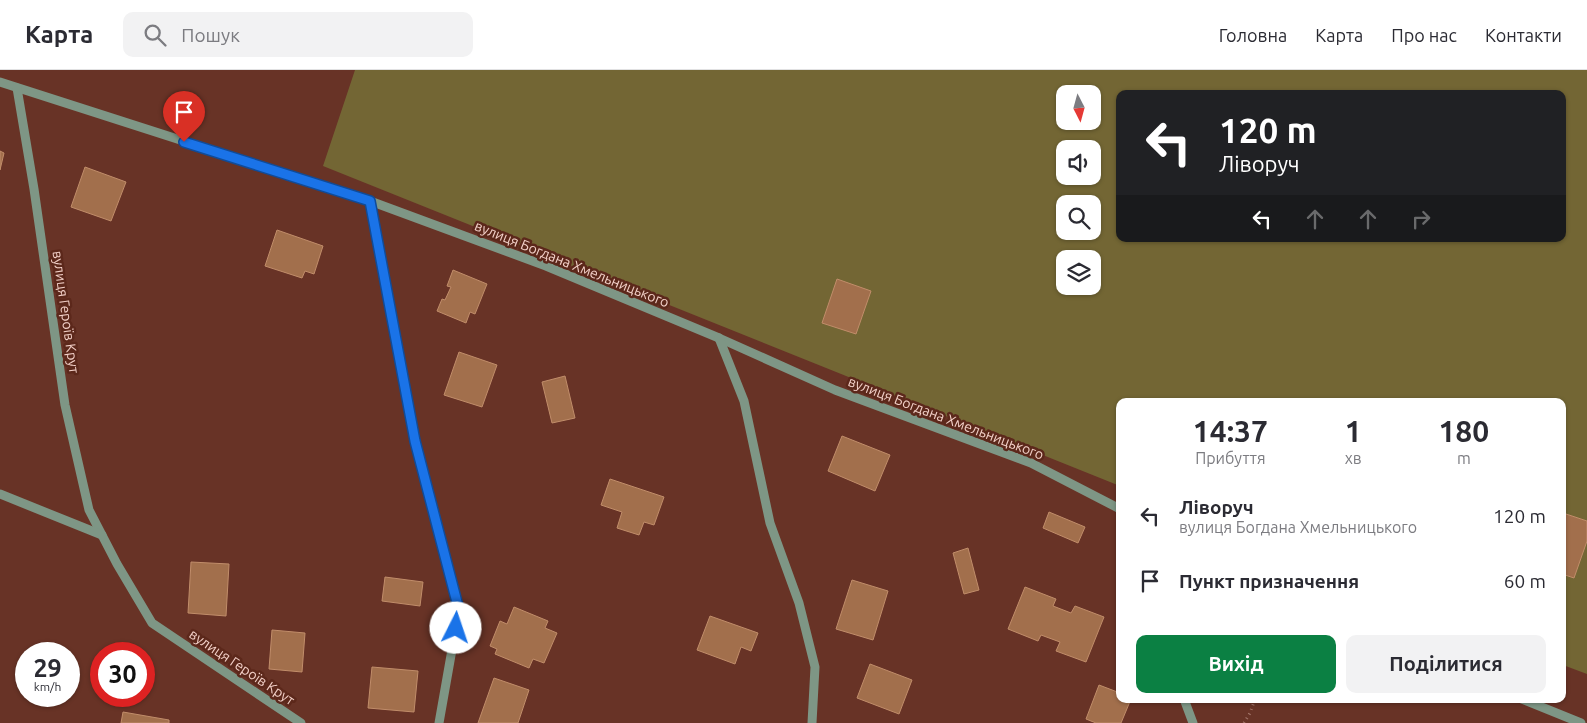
<!DOCTYPE html>
<html lang="uk">
<head>
<meta charset="utf-8">
<style>
	body { margin:0; font-family:Ubuntu,sans-serif; background:#f2f2f3; color:#2b2b33; height:100vh; display:flex; flex-direction:column; font-size:19px; white-space:nowrap }
	* { box-sizing:border-box; margin:0 }
	p { font-size:16px; color:#7c7c81 }
	.icon { flex:none; width:28px; height:28px; fill:none; stroke:currentColor; stroke-width:2; stroke-linecap:round; stroke-linejoin:round }
	.map { position:relative; flex:1; overflow:hidden }
	.side { position:absolute; left:1116px; top:328px; width:450px; height:305px; display:flex; flex-direction:column; background:#fff; border-radius:10px; box-shadow:0 1px 4px #0004 }
	.side>* { flex:none }
	.hud { position:absolute; left:1116px; top:20px; width:450px; height:152px; border-radius:10px; box-shadow:0 1px 4px #0004; background:#202124; color:#fff; overflow:hidden }
	.needle { width:32px; rotate:174deg }
	.buttons { position:absolute; left:1056px; top:15px; display:grid; gap:10px }
	.buttons a { display:grid; place-items:center; width:45px; height:45px; border-radius:10px; background:#fff; box-shadow:0 1px 4px #0004; font-size:25px }
	.speed { position:absolute; left:15px; top:572px; display:flex; gap:10px; font-size:25px; font-weight:700; text-align:center }
	.speed>* { display:grid; place-content:center; width:65px; height:65px; border-radius:50%; background:#fff; box-shadow:0 1px 4px #0004; line-height:1 }
	.speed small { font-size:12px; font-weight:400 }
	.speed .limit { border:8px solid #d22; background:#fff; color:#111 }
	.pin { position:absolute; display:grid; place-items:center; width:42px; height:42px; color:#fff; margin:-51px -21px; border-radius:50% 50% 50% 0; rotate:-45deg; box-shadow:0 0 5px #0007 }
	.pin .icon { rotate:45deg }
	.me { position:absolute; width:55px; margin:-28px; rotate:4deg; stroke-linejoin:round; filter:drop-shadow(0 0 4px #0008) }
	.turn { display:flex; align-items:center; gap:18px; height:105px; padding:0 20px; font-size:22px }
	.turn .icon { width:65px; height:65px; stroke-width:2.5 }
	.turn b { display:block; font-size:35px; line-height:42px }
	.lanes { display:flex; align-items:center; height:48px; padding:0 20px; background:#0003; justify-content:center; gap:25px; direction:ltr }
	.lanes .off { opacity:.35 }
	.eta { display:flex; justify-content:space-evenly; align-items:center; height:85px; text-align:center }
	.eta b { font-size:30px; font-weight:600; line-height:35px }
	.primary-button { display:flex; gap:10px; margin-top:auto; padding:10px 20px }
	.primary-button a { flex:1; height:58px; border-radius:10px; background:#0b8043; color:#fff; font-size:20px; font-weight:600; line-height:58px; text-align:center }
	.primary-button a+a { background:#f2f2f3; color:#2b2b33 }
	ul { padding:0; list-style:none }
	li { display:flex; align-items:center; gap:15px; height:65px; padding:0 20px }
	li div { flex:1 }
	li b { display:block; font-size:19px }
	li em { font-style:normal }
	header { display:flex; align-items:center; gap:30px; box-sizing:border-box; height:70px; padding:0 25px; background:#fff; border-bottom:1px solid #e1e1e2 }
	header strong { font-size:24px }
	nav { display:flex; gap:28px; margin-inline-start:auto; font-size:18px }
	.search { width:350px; height:45px; background:#f2f2f3; display:flex; align-items:center; gap:12px; box-sizing:border-box; padding:0 18px; border-radius:10px; color:#7c7c81; font-size:19px }
	.map>svg:first-child { display:block }
	.green { fill:#736634; fill-rule:evenodd }
	.building { fill:#a26f4c; stroke:#c18d6a }
	.lines { fill:none; stroke-linecap:round; stroke-linejoin:round }
	.path { stroke:#a4776c; stroke-width:3; stroke-dasharray:1 4; stroke-linecap:butt }
	.minor { stroke:#7e9685; stroke-width:9 }
	.route-casing { stroke:#114b97; stroke-width:12 }
	.route { stroke:#1a73e8; stroke-width:9 }
	.labels { text-anchor:middle; dominant-baseline:central; stroke-width:5; stroke-linejoin:round; paint-order:stroke }
	.street-label { font-size:14px; fill:#f4d2ca; stroke:#5c281b }
</style>
</head>
<body>
<header>
<strong>Карта</strong>
<div class="search"><svg class="icon" aria-label="search" viewBox="0 0 24 24"><circle cx="10" cy="10" r="6"/><path d="M15 15l6 6"/></svg>Пошук</div>
<nav><a>Головна</a><a>Карта</a><a>Про нас</a><a>Контакти</a></nav>
</header>
<div class="map">
<svg width="1587" height="653" viewBox="0 0 1587 653">
	<rect width="100%" height="100%" fill="#683326"/>
	<path class="green" d="M355 0H1587V604L1563 595 1562 331H1120V416L323 96ZM1065 24H1092V51H1065ZM1120 24H1562V169H1120ZM1065 79H1092V106H1065ZM1065 134H1092V161H1065ZM1065 189H1092V216H1065Z"/>
	<g class="building">
		<path d="M0 81 4 83 0 100Z"/>
		<path d="M85 97 126 112 111 151 71 137Z"/>
		<path d="M277 160 323 176 314 204 305 201 302 208 265 196Z"/>
		<path d="M453 200 487 214 475 244 470 242 466 253 437 241 442 229 445 230 451 217 447 216Z"/>
		<path d="M837 209 871 221 856 264 822 253Z"/>
		<path d="M459 282 497 295 482 337 444 325Z"/>
		<path d="M565 306 575 348 552 353 542 312Z"/>
		<path d="M842 366 890 385 875 421 828 401Z"/>
		<path d="M610 409 664 427 654 455 644 452 639 465 617 458 622 442 601 435Z"/>
		<path d="M1049 442 1085 457 1078 473 1043 458Z"/>
		<path d="M1566 444 1587 451V471L1574 508 1562 504V454Z"/>
		<path d="M968 478 979 520 964 524 953 483Z"/>
		<path d="M191 492 229 494 226 546 188 543Z"/>
		<path d="M385 507 423 512 420 536 382 531Z"/>
		<path d="M852 510 888 521 873 570 836 559Z"/>
		<path d="M1025 517 1056 529 1053 536 1071 543 1075 536 1104 547 1086 592 1056 581 1060 572 1041 565 1038 571 1008 559Z"/>
		<path d="M514 537 548 551 545 558 557 563 544 593 533 589 529 598 495 584 497 579 490 576 500 551 507 554Z"/>
		<path d="M710 546 758 563 751 581 741 577 735 594 697 580Z"/>
		<path d="M272 560 305 563 302 602 269 599Z"/>
		<path d="M870 594 912 610 899 644 857 628Z"/>
		<path d="M372 597 418 601 414 642 368 638Z"/>
		<path d="M494 608 529 620 518 653H478Z"/>
		<path d="M1099 615 1120 623V629H1131L1121 653H1096L1086 649Z"/>
		<path d="M123 642 169 650V653H121Z"/>
	</g>
	<g class="lines">
		<path class="path" d="M1244 653 1250 643 1255 629"/>
		<g class="minor">
			<path d="M0 12 370 131 546 196 719 268 835 320 1031 393 1120 439"/>
			<path d="M17 18 34 119 65 335 89 440 117 494 152 553 301 653"/>
			<path d="M370 131 415 371 459 540 439 653"/>
			<path d="M719 268 744 331 770 453 799 533 815 597 812 653"/>
			<path d="M0 424 102 465"/>
			<path d="M1184 629 1193 653"/>
			<path d="M1522 629 1581 653"/>
		</g>
	</g>
	<g class="lines">
		<defs>
			<path id="route" d="M184 72 370 131 415 371 459 540 456 558"/>
		</defs>
		<use href="#route" class="route-casing"/>
		<use href="#route" class="route"/>
	</g>
	<g class="labels">
		<g class="street-label">
			<text transform="translate(572 194) rotate(22)">вулиця Богдана Хмельницького</text>
			<text transform="translate(66 242) rotate(82)">вулиця Героїв Крут</text>
			<text transform="translate(946 348) rotate(21)">вулиця Богдана Хмельницького</text>
			<text transform="translate(242 597) rotate(34)">вулиця Героїв Крут</text>
		</g>
	</g>
</svg>
<div class="buttons">
<a><svg class="needle" viewBox="-14 -14 28 28"><path d="M0-13l5 13h-10z" fill="#e53935"/><path d="M0 13l5-13h-10z" fill="#7c7c81"/></svg></a>
<a><svg class="icon" aria-label="sound" viewBox="0 0 24 24"><path d="M4 9h4l5-4v14l-5-4H4zM17 9q2 3 0 6"/></svg></a>
<a><svg class="icon" aria-label="search" viewBox="0 0 24 24"><circle cx="10" cy="10" r="6"/><path d="M15 15l6 6"/></svg></a>
<a><svg class="icon" aria-label="layers" viewBox="0 0 24 24"><path d="M12 4l9 5-9 5-9-5zM3 14l9 5 9-5"/></svg></a>
</div>
<div class="speed"><div>29<small>km/h</small></div><div class="limit">30</div></div>
<div class="pin" style="left:184px;top:72px;background:#d93025"><svg class="icon" aria-label="arrive" viewBox="0 0 24 24"><path d="M6 21V4h12l-3 4 3 4H6"/></svg></div>
<svg class="me" style="left:456px;top:558px" viewBox="-20 -20 40 40"><circle r="19" fill="#fff"/><path d="M0-13L10 11 0 6-10 11z" fill="#1a73e8"/></svg>
<div class="hud">
<div class="turn"><svg class="icon" aria-label="left" viewBox="0 0 24 24"><path d="M17 20v-9H6M10 6l-5 5 5 5"/></svg><div><b>120 m</b>Ліворуч</div></div>
<div class="lanes"><svg class="icon" aria-label="left" viewBox="0 0 24 24"><path d="M17 20v-9H6M10 6l-5 5 5 5"/></svg><svg class="icon off" aria-label="ahead" viewBox="0 0 24 24"><path d="M12 20V5M6 11l6-6 6 6"/></svg><svg class="icon off" aria-label="ahead" viewBox="0 0 24 24"><path d="M12 20V5M6 11l6-6 6 6"/></svg><svg class="icon off" aria-label="right" viewBox="0 0 24 24"><path d="M7 20v-9h11M14 6l5 5-5 5"/></svg></div>
</div>
<section class="side">
<div class="eta">
<div><b>14:37</b><p>Прибуття</p></div>
<div><b>1</b><p>хв</p></div>
<div><b>180</b><p>m</p></div>
</div>
<ul>
<li><svg class="icon" aria-label="left" viewBox="0 0 24 24"><path d="M17 20v-9H6M10 6l-5 5 5 5"/></svg><div><b>Ліворуч</b><p>вулиця Богдана Хмельницького</p></div><em>120 m</em></li>
<li><svg class="icon" aria-label="arrive" viewBox="0 0 24 24"><path d="M6 21V4h12l-3 4 3 4H6"/></svg><div><b>Пункт призначення</b></div><em>60 m</em></li>
</ul>
<div class="primary-button"><a>Вихід</a><a>Поділитися</a></div>
</section>
</div>
</body>
</html>
